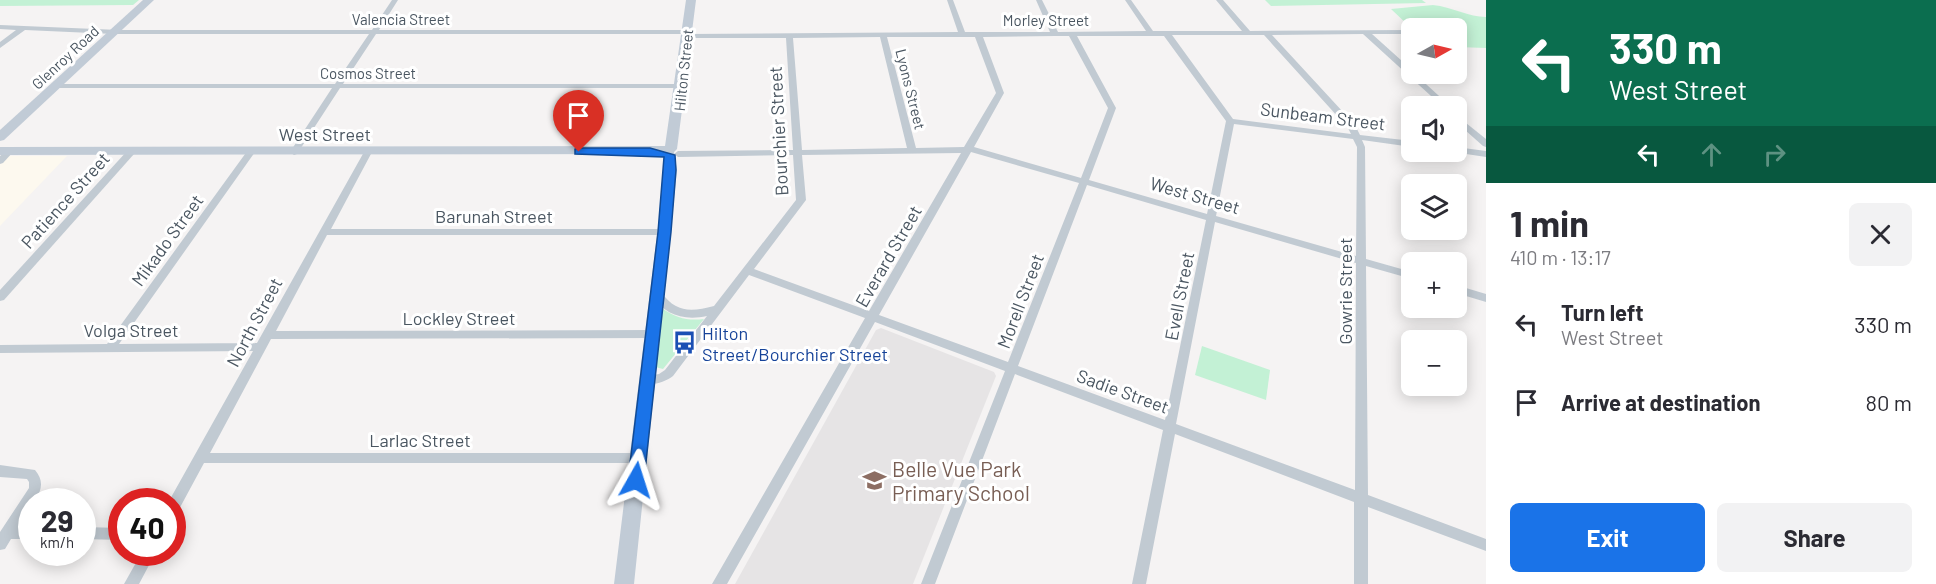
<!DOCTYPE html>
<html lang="en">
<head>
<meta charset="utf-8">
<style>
	body { margin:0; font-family:Barlow,sans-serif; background:#f2f2f3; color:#2b2b33; height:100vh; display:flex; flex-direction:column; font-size:22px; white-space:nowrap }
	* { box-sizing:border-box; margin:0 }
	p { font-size:20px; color:#7c7c81 }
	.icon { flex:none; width:33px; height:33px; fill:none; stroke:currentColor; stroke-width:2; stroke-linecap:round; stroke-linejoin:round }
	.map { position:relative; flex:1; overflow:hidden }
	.panel { display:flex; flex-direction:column; background:#fff; width:450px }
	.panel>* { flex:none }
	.banner { background:#0b6e4f; color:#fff; overflow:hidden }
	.needle { width:39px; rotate:82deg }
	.controls { position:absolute; left:1401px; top:18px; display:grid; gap:12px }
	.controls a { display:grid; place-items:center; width:66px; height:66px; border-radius:9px; background:#fff; box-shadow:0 3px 15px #0003; font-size:30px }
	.speed { position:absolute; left:18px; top:488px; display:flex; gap:12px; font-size:30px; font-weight:700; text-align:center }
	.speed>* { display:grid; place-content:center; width:78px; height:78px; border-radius:50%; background:#fff; box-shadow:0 3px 15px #0003; line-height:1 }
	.speed small { font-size:15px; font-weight:400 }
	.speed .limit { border:9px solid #d22; background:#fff; color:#111 }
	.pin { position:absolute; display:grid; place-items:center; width:51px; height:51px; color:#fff; margin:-62px -26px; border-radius:50% 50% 50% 0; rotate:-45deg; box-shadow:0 0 6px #0007 }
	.pin .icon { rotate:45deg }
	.me { position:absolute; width:66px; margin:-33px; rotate:6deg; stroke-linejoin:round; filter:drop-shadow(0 0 4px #0008) }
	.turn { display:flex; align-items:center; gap:21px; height:126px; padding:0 24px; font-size:27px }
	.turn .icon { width:78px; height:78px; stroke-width:2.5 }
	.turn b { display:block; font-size:42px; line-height:51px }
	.lanes { display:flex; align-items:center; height:57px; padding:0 24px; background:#0003; justify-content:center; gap:30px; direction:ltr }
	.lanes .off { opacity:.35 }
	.round { display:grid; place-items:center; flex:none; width:63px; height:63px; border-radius:9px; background:#f2f2f3 }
	.headline { display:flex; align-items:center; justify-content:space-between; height:102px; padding:0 24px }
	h1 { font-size:36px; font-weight:700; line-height:45px }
	.cta { display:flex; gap:12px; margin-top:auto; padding:12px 24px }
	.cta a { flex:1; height:69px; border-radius:9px; background:#1a73e8; color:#fff; font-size:24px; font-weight:700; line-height:69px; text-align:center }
	.cta a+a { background:#f2f2f3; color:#2b2b33 }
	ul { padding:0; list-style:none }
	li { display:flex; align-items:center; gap:18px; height:78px; padding:0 24px }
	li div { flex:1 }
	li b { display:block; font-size:22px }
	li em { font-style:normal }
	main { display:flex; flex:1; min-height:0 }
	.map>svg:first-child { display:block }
	.commercial { fill:#fdf9ef }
	.education { fill:#e6e4e5 }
	.green { fill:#c3f1d5 }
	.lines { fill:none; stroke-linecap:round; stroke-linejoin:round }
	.street { fill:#c1cad2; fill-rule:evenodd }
	.secondary { fill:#c1cbd6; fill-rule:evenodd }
	.route { fill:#1a73e8; stroke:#114b97; stroke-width:1.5 }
	.labels { text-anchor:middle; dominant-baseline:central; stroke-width:6; stroke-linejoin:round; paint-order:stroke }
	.far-street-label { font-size:15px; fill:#4a5661; stroke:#fff }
	.street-label { font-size:18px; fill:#4a5661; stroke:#fff }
	.transit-label { font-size:18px; fill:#164399; stroke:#fff; text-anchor:start }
	.near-education-label { font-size:21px; fill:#785e54; stroke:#fff; text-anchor:start }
</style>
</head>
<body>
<main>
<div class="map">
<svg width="1486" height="584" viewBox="0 0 1486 584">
	<rect width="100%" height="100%" fill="#f5f3f3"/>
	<path class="commercial" d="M0 156H67L0 226Z"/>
	<path class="education" d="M881 328 994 372 996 376 913 584H735L876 330Z"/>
	<g class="green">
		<path d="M0 0H139L133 5 0 6Z"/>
		<path d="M1265 0H1422L1426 3 1271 6Z"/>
		<path d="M1433 5C1452 7 1469 17 1486 17V48L1457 47 1456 28 1409 26 1391 9Z"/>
		<path d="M663 309C677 318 687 321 704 319L663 369 655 367Z"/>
		<path d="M1202 346 1270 370 1266 400 1195 375Z"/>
	</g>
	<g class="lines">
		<g class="street">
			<path d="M392 0H398L379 30H687L691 32 688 34 958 32 947 0H953L965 32H1050L1036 0H1042L1058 32 1146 31 1125 0H1131L1153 31H1242L1216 0H1223L1250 31 1409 30V34H1372L1412 70V74H1415L1450 106H1442L1363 34 1272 35 1355 125 1360 135 1412 141V147L1362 140 1365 147 1366 259 1412 272V279L1366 266 1368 495 1486 539V551L1368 507V584H1354V502L1175 434 1146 584H1132L1163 430 1015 374 935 584H921L1005 371 875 322 727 584H712L865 318 749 275 673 376C665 382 653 386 643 383L641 380 643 377 659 374 665 370 707 316C684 321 664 315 652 295L653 292H661C676 313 691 312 714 306L796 200 793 155 678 157 674 154 678 151 793 150 786 38H687L683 36 686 34H376L343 84H681L685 86 681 88H340L297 154 294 155 290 152 332 88H55L51 86 55 84H335L369 34H114L25 30 0 48V42L16 30 0 29V25L119 30H372ZM1172 35H1264L1348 128 1351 134 1233 119ZM1055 36H1069L1108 108 1081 178 974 147 1004 93 983 37ZM1077 36H1164L1226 121 1207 214 1089 180 1116 108ZM880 37 907 148 802 150 793 38ZM887 37H975L996 93 964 147 916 148ZM1234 124 1353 139 1357 147 1356 256 1216 216ZM971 152 1079 183 1008 362 879 315ZM961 153 869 311 754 269 806 200 802 155ZM1087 185 1206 220 1165 420 1018 366ZM1215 222 1356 263 1355 490 1176 424Z"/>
			<path d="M1456 115 1486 139V147L1483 146 1456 122Z"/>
			<path d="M1456 147 1486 151V157L1453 152H1456Z"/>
			<path d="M10 148 14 151 3 163 0 164V156Z"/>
			<path d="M131 149 134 150V154L4 300 0 301V290L128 150Z"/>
			<path d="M251 149 255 152 119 344 257 343 364 152 368 149 372 152 331 229H664L669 232 664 235H327L276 331 653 330 657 331 659 334 657 337 653 338 271 339 210 453H638L642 454 644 458 642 462 638 463H204L177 513 172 515V501H169L253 351 0 353V345L107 344 248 150Z"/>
			<path d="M1456 285 1486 294V302L1456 293Z"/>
			<path d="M0 465 35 470C44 481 42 489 35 501H32V506L18 527H32V539H11L5 549 0 550V532L29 488V482L27 479 0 477Z"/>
			<path d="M82 527 122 528V540L82 539Z"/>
			<path d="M142 552H156L139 584H124Z"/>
		</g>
		<g class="secondary">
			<path d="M143 0H154L4 140 0 141V130Z"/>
			<path d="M686 0H696L677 149 674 152 677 170 634 584H614L665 170 664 154 0 155V147L665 146Z"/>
		</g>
	</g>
	<path class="route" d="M579 148H650L675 155 676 170 671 232 644 480 642 486 636 488 630 486 628 480 658 232 664 157 575 154V149Z"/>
	<defs>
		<symbol id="bus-bare" viewBox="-9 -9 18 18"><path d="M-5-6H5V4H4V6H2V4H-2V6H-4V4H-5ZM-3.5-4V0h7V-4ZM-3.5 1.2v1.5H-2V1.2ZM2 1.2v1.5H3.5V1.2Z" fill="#1a4fb4" stroke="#fff" stroke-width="2.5" paint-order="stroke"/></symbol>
		<symbol id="school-bare" viewBox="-9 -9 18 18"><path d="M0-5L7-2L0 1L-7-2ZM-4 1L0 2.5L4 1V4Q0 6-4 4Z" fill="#8d6e63" stroke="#fff" stroke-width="2.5" paint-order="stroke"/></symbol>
	</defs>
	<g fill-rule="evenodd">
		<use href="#bus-bare" x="668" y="326" width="33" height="33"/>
		<use href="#school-bare" x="858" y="464" width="33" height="33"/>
	</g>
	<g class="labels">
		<g class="far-street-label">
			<text x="401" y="19">Valencia Street</text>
			<text x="1046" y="20">Morley Street</text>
			<text transform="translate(65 57) rotate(-43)">Glenroy Road</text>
			<text transform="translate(683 70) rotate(-84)">Hilton Street</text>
			<text x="368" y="73">Cosmos Street</text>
			<text transform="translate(911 89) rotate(76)">Lyons Street</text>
		</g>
		<g class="street-label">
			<text transform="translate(1323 116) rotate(7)">Sunbeam Street</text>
			<text transform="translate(778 131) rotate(-93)">Bourchier Street</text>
			<text x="325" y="134">West Street</text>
			<text transform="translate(1195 195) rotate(16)">West Street</text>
			<text transform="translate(65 200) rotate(-48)">Patience Street</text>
			<text x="494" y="216">Barunah Street</text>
			<text transform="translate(167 240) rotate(-54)">Mikado Street</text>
			<text transform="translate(888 256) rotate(-60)">Everard Street</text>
			<text transform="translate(1345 291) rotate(-90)">Gowrie Street</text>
			<text transform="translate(1179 296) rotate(-79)">Evell Street</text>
			<text transform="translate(1020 301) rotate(-69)">Morell Street</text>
			<text x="459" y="318">Lockley Street</text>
			<text transform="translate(254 322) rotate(-62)">North Street</text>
			<text x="131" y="330">Volga Street</text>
			<text transform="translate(1123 391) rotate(20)">Sadie Street</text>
			<text x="420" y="440">Larlac Street</text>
		</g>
		<g class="transit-label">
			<text x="702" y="333">Hilton<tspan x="702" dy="21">Street/Bourchier Street</tspan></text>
		</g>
		<g class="near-education-label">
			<text x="892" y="468">Belle Vue Park<tspan x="892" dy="24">Primary School</tspan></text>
		</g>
	</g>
</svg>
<div class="controls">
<a><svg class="needle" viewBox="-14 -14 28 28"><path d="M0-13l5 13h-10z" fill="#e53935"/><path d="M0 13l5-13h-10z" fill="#7c7c81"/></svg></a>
<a><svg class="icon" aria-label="sound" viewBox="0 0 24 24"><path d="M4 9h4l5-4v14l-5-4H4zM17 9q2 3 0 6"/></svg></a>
<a><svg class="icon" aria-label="layers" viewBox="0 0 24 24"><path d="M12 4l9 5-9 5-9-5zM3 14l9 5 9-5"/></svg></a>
<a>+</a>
<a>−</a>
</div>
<div class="speed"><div>29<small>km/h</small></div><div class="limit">40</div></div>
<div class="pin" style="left:579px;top:152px;background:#d93025"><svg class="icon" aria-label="arrive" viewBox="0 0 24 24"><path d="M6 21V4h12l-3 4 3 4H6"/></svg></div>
<svg class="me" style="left:636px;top:480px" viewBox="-20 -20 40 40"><path d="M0-17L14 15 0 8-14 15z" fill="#1a73e8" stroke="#fff" stroke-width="4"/></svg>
</div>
<section class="panel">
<div class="banner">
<div class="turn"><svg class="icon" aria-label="left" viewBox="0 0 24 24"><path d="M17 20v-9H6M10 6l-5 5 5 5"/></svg><div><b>330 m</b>West Street</div></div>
<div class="lanes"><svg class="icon" aria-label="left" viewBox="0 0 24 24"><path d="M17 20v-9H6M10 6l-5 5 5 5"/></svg><svg class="icon off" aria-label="ahead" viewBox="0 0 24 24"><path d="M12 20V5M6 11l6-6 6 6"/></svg><svg class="icon off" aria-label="right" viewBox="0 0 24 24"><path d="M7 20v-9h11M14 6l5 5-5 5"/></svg></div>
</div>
<div class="headline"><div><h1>1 min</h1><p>410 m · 13:17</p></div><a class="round"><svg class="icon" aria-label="close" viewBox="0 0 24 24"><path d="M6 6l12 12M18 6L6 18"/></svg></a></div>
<ul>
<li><svg class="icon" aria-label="left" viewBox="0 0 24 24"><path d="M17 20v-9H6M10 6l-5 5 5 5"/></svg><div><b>Turn left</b><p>West Street</p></div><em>330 m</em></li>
<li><svg class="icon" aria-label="arrive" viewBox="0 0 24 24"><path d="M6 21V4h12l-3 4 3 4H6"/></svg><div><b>Arrive at destination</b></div><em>80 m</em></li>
</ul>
<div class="cta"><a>Exit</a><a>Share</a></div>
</section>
</main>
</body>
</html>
